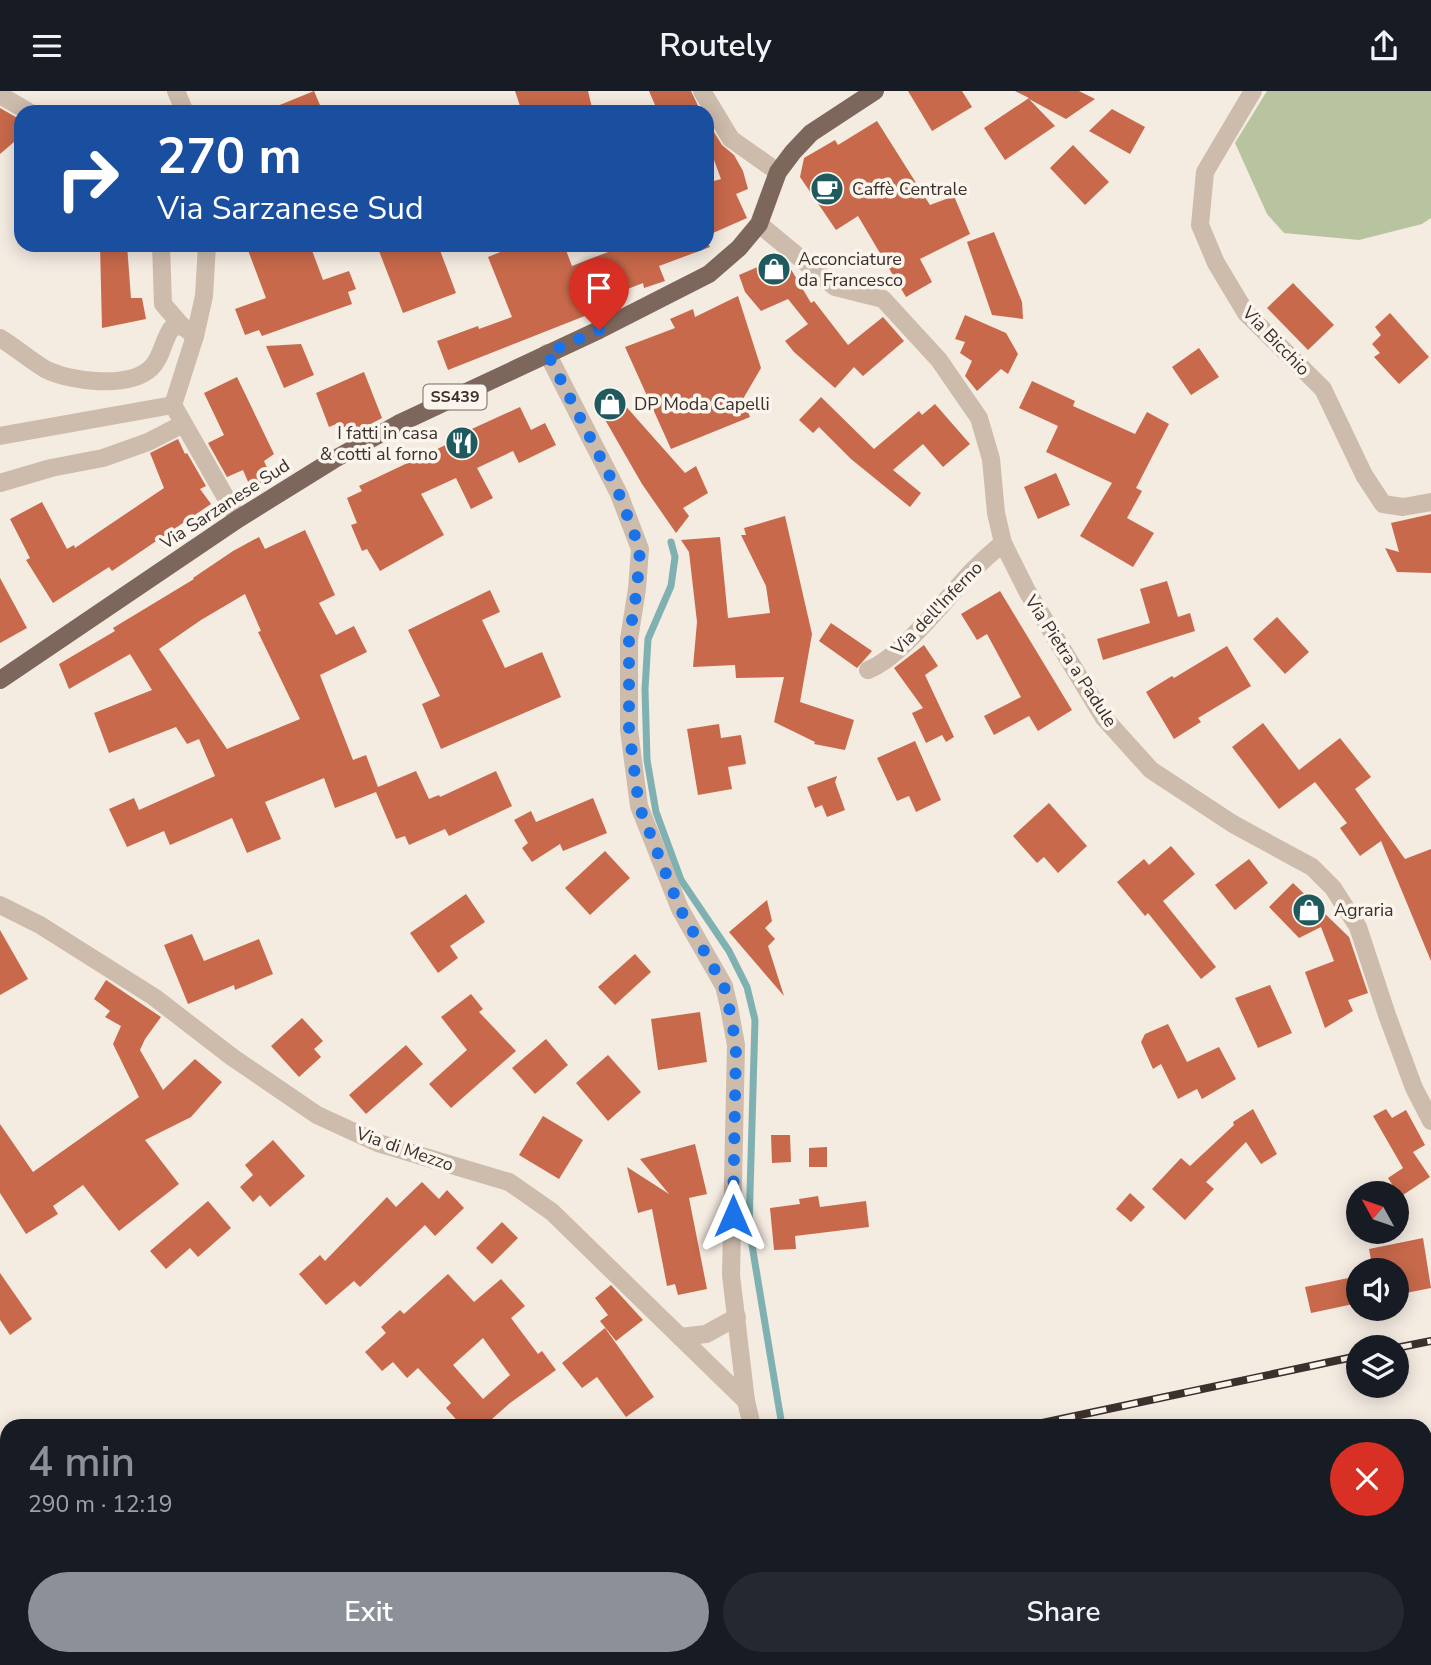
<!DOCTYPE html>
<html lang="en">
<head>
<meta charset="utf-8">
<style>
	body { margin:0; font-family:"Nunito Sans",sans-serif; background:#242831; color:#f1f3f6; height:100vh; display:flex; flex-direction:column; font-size:26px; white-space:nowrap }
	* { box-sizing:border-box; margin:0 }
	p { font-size:23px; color:#9ea1a6 }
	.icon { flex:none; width:38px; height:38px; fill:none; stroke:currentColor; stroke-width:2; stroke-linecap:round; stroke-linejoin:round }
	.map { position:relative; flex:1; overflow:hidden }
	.details { position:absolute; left:0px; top:1328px; width:1432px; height:247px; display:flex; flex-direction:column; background:#171b24; border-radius:21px 21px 0 0; box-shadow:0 4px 18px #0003 }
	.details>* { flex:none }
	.top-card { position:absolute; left:14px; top:14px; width:700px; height:147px; border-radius:21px; box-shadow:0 4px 18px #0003; background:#1a4fa0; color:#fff; overflow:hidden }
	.needle { width:46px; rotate:310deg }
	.controls { position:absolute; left:1346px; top:1090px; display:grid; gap:14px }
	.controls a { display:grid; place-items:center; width:63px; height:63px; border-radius:50%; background:#171b24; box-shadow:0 4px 18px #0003; font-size:35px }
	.pin { position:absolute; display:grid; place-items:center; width:60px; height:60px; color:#fff; margin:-72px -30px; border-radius:50% 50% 50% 0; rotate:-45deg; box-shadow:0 0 7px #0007 }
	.pin .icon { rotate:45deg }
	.me { position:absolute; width:77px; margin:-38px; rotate:0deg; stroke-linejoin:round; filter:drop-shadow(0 0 5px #0008) }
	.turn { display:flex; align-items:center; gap:24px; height:147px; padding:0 28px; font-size:32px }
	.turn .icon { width:91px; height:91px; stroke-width:2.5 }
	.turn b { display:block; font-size:49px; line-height:60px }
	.round { display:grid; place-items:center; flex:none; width:74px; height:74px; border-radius:37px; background:#242831 }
	.overview { display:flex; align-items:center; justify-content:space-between; height:119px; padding:0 28px }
	h1 { font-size:42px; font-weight:600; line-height:52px; color:#8c9099 }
	.button { display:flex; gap:14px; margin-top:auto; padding:14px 28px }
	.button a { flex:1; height:80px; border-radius:42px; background:#8c9099; color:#fff; font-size:28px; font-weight:600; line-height:80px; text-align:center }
	.button a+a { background:#242831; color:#f1f3f6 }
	header { display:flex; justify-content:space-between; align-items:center; height:91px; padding:0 28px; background:#171b24; font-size:32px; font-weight:600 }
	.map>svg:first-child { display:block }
	.green { fill:#b8c4a0 }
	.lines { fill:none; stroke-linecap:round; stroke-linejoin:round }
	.stream { stroke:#7fb0b2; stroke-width:7 }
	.building { fill:#c8694b; fill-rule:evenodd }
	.minor { stroke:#cdbbac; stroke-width:18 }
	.tertiary { stroke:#cdbbac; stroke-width:18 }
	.primary { stroke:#7d675c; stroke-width:18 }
	.rail-casing { stroke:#3b302b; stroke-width:8 }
	.rail { stroke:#fbf5ee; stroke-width:5; stroke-dasharray:16; stroke-linecap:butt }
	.route { stroke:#1a73e8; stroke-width:12; stroke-dasharray:0 21.6 }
	.labels { text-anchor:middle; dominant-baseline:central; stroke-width:7; stroke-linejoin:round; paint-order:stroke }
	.shield { fill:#fbf5ee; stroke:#756b66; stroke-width:2 }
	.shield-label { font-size:16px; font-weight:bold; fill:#3b302b }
	.poi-label { font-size:18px; fill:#3b302b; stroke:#fbf5ee; text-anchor:start }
	.street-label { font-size:18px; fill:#3b302b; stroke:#fbf5ee }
</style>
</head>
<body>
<header><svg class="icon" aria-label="menu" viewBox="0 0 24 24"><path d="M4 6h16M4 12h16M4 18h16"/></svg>Routely<svg class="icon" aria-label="share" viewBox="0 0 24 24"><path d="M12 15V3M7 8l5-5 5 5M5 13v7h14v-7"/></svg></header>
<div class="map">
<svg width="1431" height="1574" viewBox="0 0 1431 1574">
	<rect width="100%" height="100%" fill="#f4ebe1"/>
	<path class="green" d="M1267 0H1431V127L1422 133 1359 149 1284 142 1267 123 1235 52Z"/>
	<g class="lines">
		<g class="stream">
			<path d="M671 451 675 466 671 495 648 548 645 598 647 669 656 721 681 789 729 860 747 896 755 929 749 1136 782 1335"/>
			<path d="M1424 1556 1431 1553"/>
			<path d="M861 1568V1574"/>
			<path d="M1391 1574 1403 1568"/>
		</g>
	</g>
	<g class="building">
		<path d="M314 0 323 21H265V20Z"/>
		<path d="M515 0H588L593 21H522Z"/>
		<path d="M649 0H691L701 21H658Z"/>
		<path d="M908 0H962L972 16 932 40Z"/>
		<path d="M1015 0H1079L1095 8 1066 28 1029 8 1055 35 1005 69 984 37 1029 7Z"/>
		<path d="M0 17 21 29V45L0 63Z"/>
		<path d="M1112 18 1145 36 1130 63 1089 40Z"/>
		<path d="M707 30 722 54 734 64 743 80 748 98 736 103 747 127 713 142 707 129V92L721 88 707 50Z"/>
		<path d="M877 30 930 114 954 105 970 143 920 168 932 191 906 206 858 125 836 139 800 86 804 67 835 49 838 54Z"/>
		<path d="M1073 54 1109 91 1085 114 1050 77Z"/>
		<path d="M994 141 1022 211 1023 228 992 224 967 151Z"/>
		<path d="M100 154H127L131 207H142L146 228 102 237Z"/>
		<path d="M246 154H310L323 189 349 180 356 198 348 201 352 213 262 245 259 239 245 244 235 218 266 207Z"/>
		<path d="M397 154H438L456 202 403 222 379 160Z"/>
		<path d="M517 154H564L572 175 626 154H709L710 156 659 175 665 190 644 197 643 192 602 208 605 217 448 279 437 250 478 235 479 238 512 226 488 166Z"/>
		<path d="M781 166 786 170 811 212 814 210 848 254 883 226 904 250 863 285 854 276 835 297 794 261 785 250 808 233 788 208 761 220 745 201 739 184Z"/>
		<path d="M1293 192 1334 234 1308 259 1267 217Z"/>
		<path d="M738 205 761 277 743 308 750 326 671 358 625 256 675 237 670 228 693 218 695 226Z"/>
		<path d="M1390 222 1429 266 1399 293 1374 266 1380 262 1372 253 1381 244 1375 236Z"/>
		<path d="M965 224 1006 242 1018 263 1008 283 1001 278 977 300 965 285 972 270 960 262 965 251 955 248Z"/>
		<path d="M301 253 314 284 284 297 266 255Z"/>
		<path d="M1199 257 1219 286 1191 304 1172 276Z"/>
		<path d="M364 281 382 327 348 345 341 331 329 336 316 302Z"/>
		<path d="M237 286 274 363 264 370 273 390 252 400 243 379 227 386 208 352 224 344 204 302Z"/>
		<path d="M1032 290 1075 310 1073 315 1135 343 1147 321 1169 333 1136 397 1142 400 1127 427 1154 442 1133 476 1080 445 1112 392 1046 361 1058 335 1019 317Z"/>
		<path d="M614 302 685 382 696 375 708 402 683 417 689 425 676 442 642 393 596 313Z"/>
		<path d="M821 306 874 358 919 320 922 324 935 313 970 353 943 376 923 353 893 379 921 402 910 416 851 368 819 336 813 342 799 329Z"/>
		<path d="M520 316 531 339 545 332 556 354 519 372 513 360 477 377 493 407 471 418 456 387 421 403 444 444 380 480 367 458 362 460 351 434 357 432 347 407 362 400 359 395 454 350 452 347Z"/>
		<path d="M178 348 185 363 187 362 206 395 200 398 211 413 112 480 109 476 53 512 26 469 30 467 10 428 42 411 67 458 74 454 75 457 164 397 150 362Z"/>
		<path d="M1056 382 1070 414 1038 428 1024 396Z"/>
		<path d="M1431 423V482L1397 481 1385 457 1399 461 1391 432Z"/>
		<path d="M785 425 812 543 800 611 854 629 845 659 814 653 815 651 774 631 784 586 736 587 735 574 693 576 697 531 689 461 681 449 720 446 728 527 770 522 766 495 741 444H746L744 437Z"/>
		<path d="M305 439 335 504 319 512 336 544 354 535 367 561 320 584 353 669 366 664 378 696 416 680 429 708 439 704 440 706 496 680 512 715 449 745 445 738 409 754 405 745 396 748 376 701 335 717 324 687 265 711 281 748 247 762 232 727 170 754 164 740 127 756 109 718 134 707 139 719 215 685 199 648 187 653 176 636 109 662 94 622 152 599 130 563 69 598 59 573 115 540 113 537 194 488 193 487 233 460 259 446 265 458ZM245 503 261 540 258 541 300 628 227 658 159 558 201 529Z"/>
		<path d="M0 487 27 537 0 552Z"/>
		<path d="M1167 490 1178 526 1190 522 1195 540 1103 569 1097 548 1150 532 1140 498Z"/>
		<path d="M490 499 500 521 482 529 505 577 542 561 561 606 441 658 422 613 440 605 408 539Z"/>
		<path d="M1000 500 1072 619 1038 640 1029 625 994 644 984 625 1021 606 987 543 977 549 961 523Z"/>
		<path d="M1277 526 1309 561 1285 583 1253 548Z"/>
		<path d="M831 532 872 560 857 577 819 550Z"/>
		<path d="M924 554 938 575 925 584 954 646 946 651 942 644 926 652 912 622 923 617 894 577Z"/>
		<path d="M1227 555 1251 595 1198 627 1201 631 1174 648 1146 601 1172 585 1174 587Z"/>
		<path d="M1263 632 1299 679 1340 647 1371 686 1355 698 1405 768 1431 758V870L1381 750 1360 765 1340 737 1347 732 1315 691 1279 718 1232 656Z"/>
		<path d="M719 633 721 647 741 644 746 673 728 676 732 698 698 704 687 638Z"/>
		<path d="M915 650 941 709 916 721 909 705 897 710 877 667Z"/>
		<path d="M837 685 835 691 845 719 827 726 822 714 815 717 807 696Z"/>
		<path d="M593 707 607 742 563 760 560 753 532 771 522 757 528 752 514 729 531 720 536 731Z"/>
		<path d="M1049 712 1087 755 1058 782 1044 766 1037 772 1013 745Z"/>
		<path d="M1171 755 1195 783 1163 810 1216 876 1201 888 1148 822 1145 825 1117 791 1144 768 1149 774Z"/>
		<path d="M605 760 630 787 590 824 565 797Z"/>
		<path d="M1249 768 1268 792 1235 819 1215 794Z"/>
		<path d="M1293 792 1349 846 1368 902 1348 909 1353 920 1325 937 1305 881 1334 870 1321 836 1299 847 1269 816Z"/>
		<path d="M466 803 485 831 450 855 458 867 438 882 410 842Z"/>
		<path d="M767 809 772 830 765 837 775 848 768 855 784 905 729 841Z"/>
		<path d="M0 839 28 888 0 904Z"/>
		<path d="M192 843 204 870 259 848 273 883 235 899 234 894 188 913 164 854Z"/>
		<path d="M635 863 651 881 615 914 598 896Z"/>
		<path d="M106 889 161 926 145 948 140 959 163 999 195 968 222 991 191 1026 145 1049 179 1093 119 1140 83 1094 53 1115 58 1123 26 1143 0 1102V1033L33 1081 139 1006 113 953 121 935 105 926 110 920 94 908Z"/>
		<path d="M1270 894 1292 942 1258 957 1235 907Z"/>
		<path d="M471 903 483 918 479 921 516 960 451 1017 429 993 467 959 441 926Z"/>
		<path d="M700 921 707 971 658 979 651 928Z"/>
		<path d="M302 927 323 950 314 958 321 966 299 986 271 955Z"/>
		<path d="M1168 933 1187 971 1219 956 1236 988 1202 1008 1197 998 1178 1008 1161 973 1153 978 1141 951 1145 943Z"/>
		<path d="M546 948 568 974 535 1003 512 977Z"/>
		<path d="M406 954 423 973 366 1023 349 1004Z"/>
		<path d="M608 964 641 1001 608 1030 576 992Z"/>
		<path d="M1253 1018 1277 1063 1261 1073 1246 1051 1206 1091 1214 1098 1185 1129 1152 1098 1181 1067 1190 1075 1234 1034 1233 1031Z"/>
		<path d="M1386 1018 1392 1027 1406 1019 1425 1054 1413 1061 1430 1086 1400 1106 1388 1087 1403 1077 1373 1025Z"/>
		<path d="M543 1025 583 1049 559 1088 519 1064Z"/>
		<path d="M771 1044H790L791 1071 772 1072Z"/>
		<path d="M273 1049 305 1085 270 1116 260 1104 253 1111 240 1096 253 1084 245 1074Z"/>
		<path d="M695 1053 707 1103 689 1107 707 1198 678 1204 675 1193 667 1195 652 1118 638 1122 627 1076 669 1103 640 1068Z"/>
		<path d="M827 1056V1076H809V1057Z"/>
		<path d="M422 1091 439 1108 447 1099 464 1117 435 1145 425 1134 360 1196 354 1190 326 1214 299 1183 320 1164 325 1170 387 1106 396 1116Z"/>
		<path d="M1130 1102 1145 1116 1131 1131 1116 1118Z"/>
		<path d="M818 1105 820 1116 866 1110 869 1136 795 1145 796 1158 774 1159 770 1117 800 1113 799 1108Z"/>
		<path d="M208 1110 231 1137 198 1166 190 1157 166 1178 150 1160Z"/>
		<path d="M502 1131 518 1147 492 1173 476 1157Z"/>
		<path d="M1423 1147 1431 1197 1396 1204V1180H1373L1369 1158Z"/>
		<path d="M0 1182 32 1228 10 1244 0 1229Z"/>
		<path d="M448 1183 474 1211 501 1188 525 1215 511 1227 538 1263 542 1260 556 1279 510 1312 484 1335H462L446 1317 451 1312 418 1277 407 1287 393 1271 382 1280 365 1261 386 1242 381 1236 400 1219 404 1223ZM483 1247 510 1284 483 1308 453 1274Z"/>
		<path d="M1358 1185V1212L1311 1222 1305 1196Z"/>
		<path d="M611 1194 643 1229 616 1250 600 1230 608 1224 595 1207Z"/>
		<path d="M605 1237 654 1306 626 1326 597 1286 582 1297 562 1272Z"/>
	</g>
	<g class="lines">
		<g class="minor">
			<path d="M176 0 185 21"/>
			<path d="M702 0 731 48 778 81"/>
			<path d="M1253 0 1205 81 1200 134 1216 172 1246 222 1323 298 1364 384 1383 413 1403 416 1431 411"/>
			<path d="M0 4 29 21"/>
			<path d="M759 133 835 196 883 208 939 269 979 327 991 368 996 422 1003 452 1027 500 1104 627 1151 679 1233 733 1312 776 1333 797 1358 836 1387 924 1414 997 1431 1030"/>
			<path d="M161 154 163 213 181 234"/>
			<path d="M207 154 204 205 195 245 173 314 238 428"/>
			<path d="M0 247C15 256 30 269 45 278 70 291 129 298 151 277 161 268 163 250 171 238L181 234 195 245"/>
			<path d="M0 345 173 314"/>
			<path d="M0 392 51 377 103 367 148 351 183 333"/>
			<path d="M868 579C900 567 946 508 971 481 981 471 992 461 1003 452"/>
			<path d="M1424 1359 1431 1358"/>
		</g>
		<g class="tertiary">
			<path d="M547 262 619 403 640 458 637 498 629 548V639L639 715 680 818 724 895 729 916 736 954 731 1184 746 1310 752 1335"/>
			<path d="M0 814 40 834 154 906 232 966 317 1024 378 1052 509 1091 552 1121 746 1310"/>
			<path d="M680 1246 706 1243 737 1226"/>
			<path d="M822 1568 824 1574"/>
		</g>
		<path class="primary" d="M0 589 238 428 333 369 398 333 599 239 709 183 739 157 759 133 778 81 793 61 811 42 875 0"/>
		<defs>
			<g id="rail">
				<path d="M1396 1257 1431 1250"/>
				<path d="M1028 1335 1358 1265"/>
				<path d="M0 1552 7 1550"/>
			</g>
		</defs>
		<use href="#rail" class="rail-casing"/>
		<use href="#rail" class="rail"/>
	</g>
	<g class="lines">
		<path class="route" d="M599 239 547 262 619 403 640 458 637 498 629 548V639L639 715 680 818 724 895 729 916 736 954 733 1125"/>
	</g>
	<defs>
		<symbol id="cafe-disc" viewBox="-11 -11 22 22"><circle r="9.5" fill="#1f5a5e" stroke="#fbf5ee"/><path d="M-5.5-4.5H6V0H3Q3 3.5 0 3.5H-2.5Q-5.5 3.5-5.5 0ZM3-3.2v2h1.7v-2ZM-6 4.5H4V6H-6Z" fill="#fff"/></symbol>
		<symbol id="shop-disc" viewBox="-11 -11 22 22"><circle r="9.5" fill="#1f5a5e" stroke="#fbf5ee"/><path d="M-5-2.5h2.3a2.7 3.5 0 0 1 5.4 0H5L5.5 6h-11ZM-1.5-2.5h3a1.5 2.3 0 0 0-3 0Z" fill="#fff"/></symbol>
		<symbol id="restaurant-disc" viewBox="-11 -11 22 22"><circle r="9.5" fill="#1f5a5e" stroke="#fbf5ee"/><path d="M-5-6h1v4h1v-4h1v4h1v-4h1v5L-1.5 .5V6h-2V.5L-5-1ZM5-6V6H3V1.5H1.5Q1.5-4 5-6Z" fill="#fff"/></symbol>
	</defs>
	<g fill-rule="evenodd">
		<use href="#cafe-disc" x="808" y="79" width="38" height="38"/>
		<use href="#shop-disc" x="755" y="159" width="38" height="38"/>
		<use href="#shop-disc" x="591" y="294" width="38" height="38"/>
		<use href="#restaurant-disc" x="443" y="333" width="38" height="38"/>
		<use href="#shop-disc" x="1290" y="800" width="38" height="38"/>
	</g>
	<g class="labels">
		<rect class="shield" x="423.5" y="293.5" width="63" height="25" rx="5"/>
		<g class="shield-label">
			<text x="455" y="306">SS439</text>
		</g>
		<g class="poi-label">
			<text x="852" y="98">Caffè Centrale</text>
			<text x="798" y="168">Acconciature<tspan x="798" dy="21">da Francesco</tspan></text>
			<text x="634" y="313">DP Moda Capelli</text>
			<text x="438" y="342" text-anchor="end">I fatti in casa<tspan x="438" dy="21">&amp; cotti al forno</tspan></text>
			<text x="1334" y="819">Agraria</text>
		</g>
		<g class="street-label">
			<text transform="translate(1276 250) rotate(46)">Via Bicchio</text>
			<text transform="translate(225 413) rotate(-33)">Via Sarzanese Sud</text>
			<text transform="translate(937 517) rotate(-46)">Via dell'Inferno</text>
			<text transform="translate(1071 570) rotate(57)">Via Pietra a Padule</text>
			<text transform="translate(405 1058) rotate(19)">Via di Mezzo</text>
		</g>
	</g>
</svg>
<div class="controls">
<a><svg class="needle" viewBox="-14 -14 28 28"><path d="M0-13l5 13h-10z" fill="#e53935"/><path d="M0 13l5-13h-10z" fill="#9ea1a6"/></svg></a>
<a><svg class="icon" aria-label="sound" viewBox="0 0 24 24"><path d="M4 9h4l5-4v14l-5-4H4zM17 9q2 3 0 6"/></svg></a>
<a><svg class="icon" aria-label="layers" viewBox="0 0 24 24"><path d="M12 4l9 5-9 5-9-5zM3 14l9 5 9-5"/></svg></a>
</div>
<div class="pin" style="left:599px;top:239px;background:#d93025"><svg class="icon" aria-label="arrive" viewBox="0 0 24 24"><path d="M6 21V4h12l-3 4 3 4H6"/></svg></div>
<svg class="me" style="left:733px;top:1125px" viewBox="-20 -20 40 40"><path d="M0-17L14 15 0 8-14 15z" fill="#1a73e8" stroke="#fff" stroke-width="4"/></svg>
<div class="top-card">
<div class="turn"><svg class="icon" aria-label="right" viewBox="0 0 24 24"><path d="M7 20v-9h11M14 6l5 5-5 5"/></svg><div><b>270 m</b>Via Sarzanese Sud</div></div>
</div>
<section class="details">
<div class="overview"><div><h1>4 min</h1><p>290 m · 12:19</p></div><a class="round" style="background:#d93025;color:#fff"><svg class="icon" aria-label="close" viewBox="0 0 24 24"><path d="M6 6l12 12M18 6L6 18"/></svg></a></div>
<div class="button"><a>Exit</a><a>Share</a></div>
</section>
</div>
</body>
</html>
